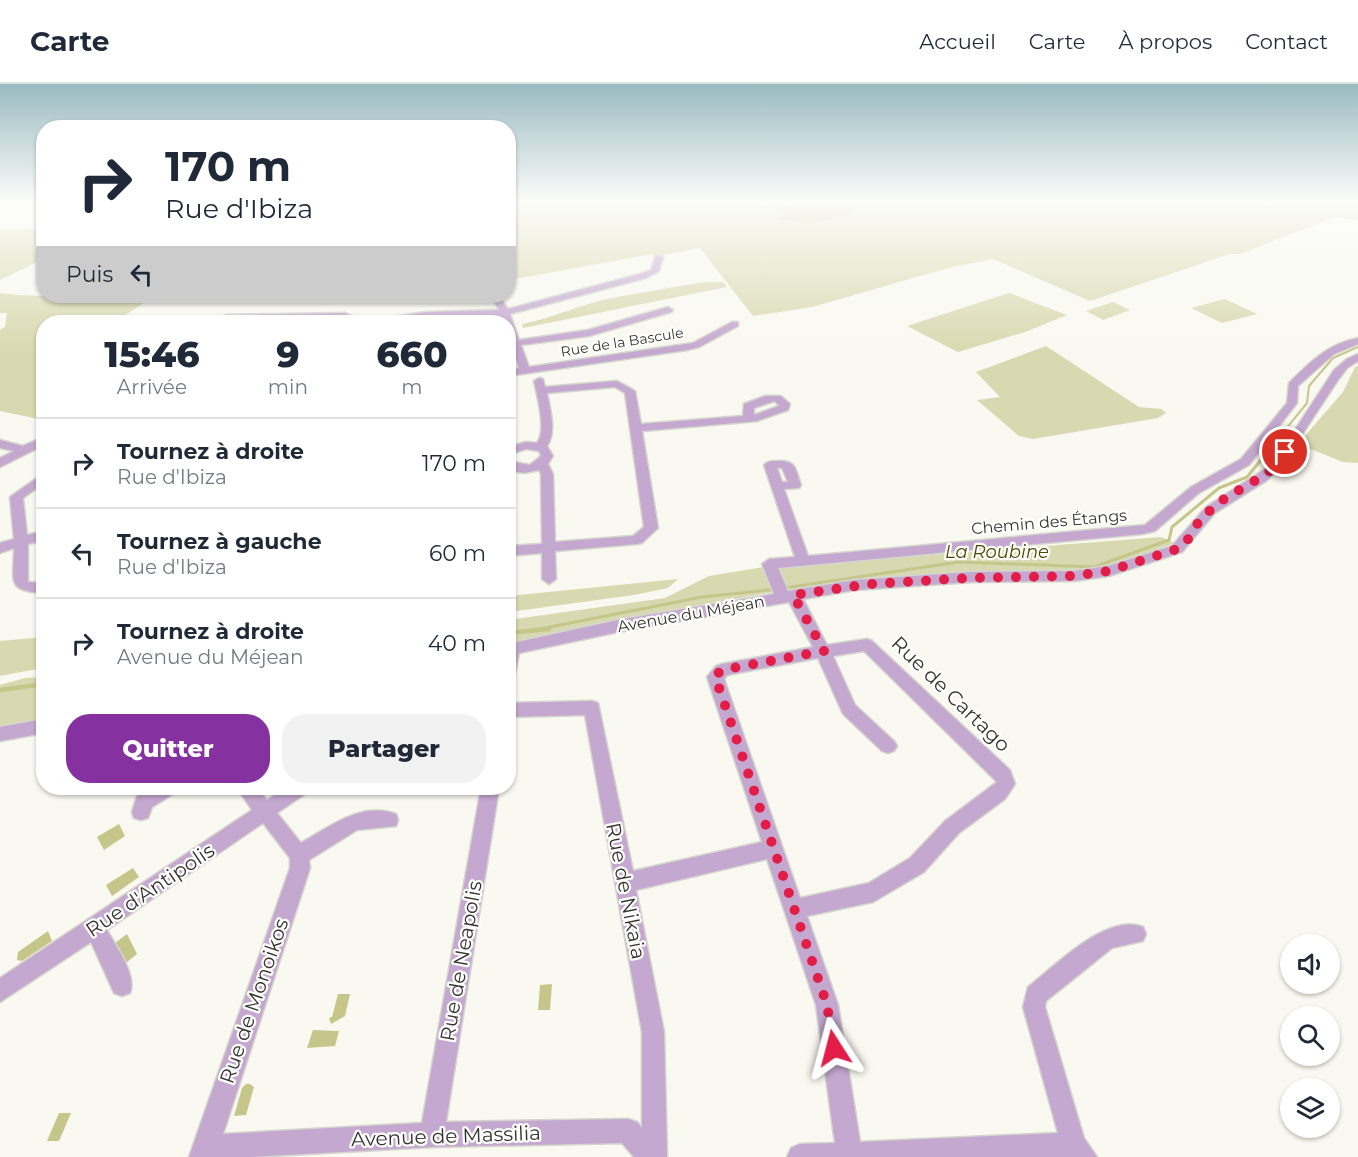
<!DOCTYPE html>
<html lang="fr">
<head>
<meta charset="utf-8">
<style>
	body { margin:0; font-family:Montserrat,sans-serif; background:#f2f2f3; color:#1f2937; height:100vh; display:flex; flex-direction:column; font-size:22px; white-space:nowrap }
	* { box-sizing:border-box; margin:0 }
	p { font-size:20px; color:#747a83 }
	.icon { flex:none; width:33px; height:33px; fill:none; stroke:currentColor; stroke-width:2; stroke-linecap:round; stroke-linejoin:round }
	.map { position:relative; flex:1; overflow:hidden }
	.panel { position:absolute; left:36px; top:231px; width:480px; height:480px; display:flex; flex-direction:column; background:#fff; border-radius:24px; box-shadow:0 2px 4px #0004 }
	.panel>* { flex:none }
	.banner { position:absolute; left:36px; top:36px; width:480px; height:183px; border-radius:24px; box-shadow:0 2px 4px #0004; background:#fff; color:#1f2937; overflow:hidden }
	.controls { position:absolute; left:1280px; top:850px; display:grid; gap:12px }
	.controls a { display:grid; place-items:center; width:60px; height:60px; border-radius:50%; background:#fff; box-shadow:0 2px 4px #0004; font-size:30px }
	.pin { position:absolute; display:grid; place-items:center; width:51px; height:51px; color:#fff; margin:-26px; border:3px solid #fff; border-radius:50%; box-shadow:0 2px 6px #0007 }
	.me { position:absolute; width:66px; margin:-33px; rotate:351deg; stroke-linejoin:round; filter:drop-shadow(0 0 4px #0008) }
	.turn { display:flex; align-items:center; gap:21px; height:126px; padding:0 30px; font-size:27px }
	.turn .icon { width:78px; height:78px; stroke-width:2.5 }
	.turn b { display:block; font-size:42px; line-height:51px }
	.then { display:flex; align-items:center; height:57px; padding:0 30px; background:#0003; gap:12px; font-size:22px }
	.eta { display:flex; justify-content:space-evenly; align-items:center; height:102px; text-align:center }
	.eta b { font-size:36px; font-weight:800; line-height:42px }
	.primary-button { display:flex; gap:12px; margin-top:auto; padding:12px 30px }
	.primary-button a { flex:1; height:69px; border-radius:24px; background:#8631a0; color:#fff; font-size:24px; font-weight:800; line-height:69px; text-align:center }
	.primary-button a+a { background:#f2f2f3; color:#1f2937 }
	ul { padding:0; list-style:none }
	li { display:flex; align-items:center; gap:18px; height:90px; padding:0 30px; border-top:2px solid #e0e1e3 }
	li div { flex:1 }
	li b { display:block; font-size:22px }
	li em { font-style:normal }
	header { display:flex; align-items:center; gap:36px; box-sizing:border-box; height:84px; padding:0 30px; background:#fff; border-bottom:2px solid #e0e1e3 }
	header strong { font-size:28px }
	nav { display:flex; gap:33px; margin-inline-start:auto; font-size:21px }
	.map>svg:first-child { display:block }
	.green { fill:#d9d9b1 }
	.water { fill:#c6c68a }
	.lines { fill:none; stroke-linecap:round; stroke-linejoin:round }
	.stream-far2 { stroke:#c6c68a; stroke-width:2 }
	.stream-far1 { stroke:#c6c68a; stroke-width:3 }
	.stream { stroke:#c6c68a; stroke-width:4.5 }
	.minor-casing { stroke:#d5d6ce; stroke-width:3 }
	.minor { fill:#c5a8cf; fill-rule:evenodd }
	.route { stroke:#e11d48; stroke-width:10; stroke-dasharray:0 18 }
	.labels { text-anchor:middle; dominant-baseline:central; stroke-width:4.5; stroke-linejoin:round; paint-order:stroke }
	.far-street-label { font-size:14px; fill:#333430; stroke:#fffffe }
	.street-label { font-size:16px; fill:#333430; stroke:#fffffe }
	.water-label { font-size:18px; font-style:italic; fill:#4c4a00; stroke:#fffffe }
	.near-street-label { font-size:20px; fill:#333430; stroke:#fffffe }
</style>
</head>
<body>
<header>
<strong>Carte</strong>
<nav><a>Accueil</a><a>Carte</a><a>À propos</a><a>Contact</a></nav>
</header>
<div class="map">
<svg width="1358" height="1073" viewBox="0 0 1358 1073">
	<rect width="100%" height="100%" fill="#f9f9f1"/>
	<g class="green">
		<path d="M509 117H1358V136L1335 133 1241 170H1230L1090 217 993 175 948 184 812 223 753 232 700 164 653 173V170L509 196Z"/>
		<path d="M43 145V158L33 164 43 166V179H35L0 196V146Z"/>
		<path d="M705 198H723L727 203 523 244 522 240C553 234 581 220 612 214 643 208 674 203 705 198Z"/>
		<path d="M0 209 18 211 148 216 124 232 141 238H44L43 336 0 327V246L5 243 7 229H0Z"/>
		<path d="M1009 209 1067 231 1025 248 958 268 907 242Z"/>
		<path d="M230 212H484L217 218Z"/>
		<path d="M1225 215 1257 230 1222 239 1191 224Z"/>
		<path d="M1113 218 1130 226 1103 236 1086 227Z"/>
		<path d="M1046 262 1139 323 1162 325 1166 329 1158 334 1033 355 1019 352 977 316 1000 313 976 288Z"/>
		<path d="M1358 282V379L1343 378 1298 360 1343 308 1355 283Z"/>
		<path d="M1161 453 1175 459 1098 486 967 490 787 507 776 483Z"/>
		<path d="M764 483 774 508 606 538 509 561 508 536 665 514 709 492Z"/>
		<path d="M678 495 668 504 634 511 509 528V512Z"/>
		<path d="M43 553V584L0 592V557Z"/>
		<path d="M43 593V636L0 643V601L25 594Z"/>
	</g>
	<g class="water">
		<path d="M796 117H863C845 141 803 139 776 135Z"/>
		<path d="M119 740 125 752 104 766 97 753Z"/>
		<path d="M133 784 139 793 112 812 106 801Z"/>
		<path d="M48 847 52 857 22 877 17 876 18 868Z"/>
		<path d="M127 850 137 870 126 879 115 859Z"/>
		<path d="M552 900 550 926H538L540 901Z"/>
		<path d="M338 910H350L345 932 331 940 329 934 332 933Z"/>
		<path d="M313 946 339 947 335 962 307 964Z"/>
		<path d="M246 1000H250L254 1003 246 1031 234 1032 242 1004Z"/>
		<path d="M59 1029H71L59 1057H47Z"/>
	</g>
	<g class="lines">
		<path class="stream-far2" d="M1268 367 1307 319 1309 302 1333 274 1358 263"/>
		<g class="stream-far1">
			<path d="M784 504 959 478 1094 483 1169 456 1172 443 1219 404 1247 393 1270 365"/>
			<path d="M535 546 702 513 777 505"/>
		</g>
		<g class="stream">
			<path d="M508 549 549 545"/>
			<path d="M0 606 44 600"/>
		</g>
		<defs>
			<g id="minor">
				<path d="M656 171 663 173 659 187 646 194 510 230 519 256 588 246 668 223 673 226 671 228 589 252 521 261 529 283 693 259 732 238H738V242L699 263 687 266 508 292V286L519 284 512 262 508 263V238H504L501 232 373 238 378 235 426 228 499 226 491 212H499L508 225 640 190 651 186Z"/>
				<path d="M345 229 365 238H353L344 235 298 238 226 237 221 234 226 231Z"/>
				<path d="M1358 254V260L1334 270 1298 302 1297 319 1249 381 1199 409 1155 447 1142 450 778 484 788 507 855 496 971 488 1074 487 1108 482 1172 462 1206 423 1265 385 1287 358 1334 286 1347 275 1358 270V277L1347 284 1338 296 1280 384 1266 397 1215 429 1182 468 1109 492 1074 497 971 498 855 506 803 515 827 561 867 555 872 557 1010 686 1015 700 1005 715 959 749 924 788 873 818 807 832 838 921 860 1058 1058 1049 1023 923 1028 903C1055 882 1107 828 1143 843L1146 850 1143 857 1112 864 1046 917 1045 923 1084 1054 1097 1073H787L791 1064 800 1060 835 1059 816 921 767 775 636 806 664 948 667 1073H634L622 1059 432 1063 251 1073H189L290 784V774L263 739 107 846C116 863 137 890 130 909L122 912 114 909 91 858 0 918V894L252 726 237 704H257L267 716 285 704H308L305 710 277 729 301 759C329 743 362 717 396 730L398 736 396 742 357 746 309 776 310 784 223 1050 422 1039 481 704H499L446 1038 628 1035 637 1038 642 1044V948L585 631 508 633V619L592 617 598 619 633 787 762 758 707 593 716 582 722 580 813 563 789 518 618 548 519 569 514 594 508 596V560L618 536 774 510 762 480 769 475 795 473 764 381C768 377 771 377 777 377 797 376 795 385 801 401L799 404 784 405 808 472 1145 441 1191 403 1241 375 1287 319 1289 299C1310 278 1328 260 1358 254ZM777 384H782L788 398H782ZM864 567 997 698 945 737 910 774 869 799 800 814 724 595 727 591 818 574 843 630 882 667 888 669 894 667 897 662 894 657 855 621 833 572Z"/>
				<path d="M539 294 543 295 545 303 617 297 635 307 641 340 743 332 744 320 765 312H781L790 320 788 326 757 337 642 347 658 444 642 459 637 460 555 467 556 495 549 500 542 495V469L508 472V462L542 460 541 390 539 386 524 389 508 386V377L530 381 541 372 539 367 526 365 508 371V363L526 358 537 359C547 346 537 312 534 297ZM615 303 625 309 644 443 633 452 555 458 553 390 548 380 553 372 547 362C557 348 550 325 547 309ZM775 317 779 322 754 331V324Z"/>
				<path d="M44 353V361L0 383V374L14 367 0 364V356L23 362Z"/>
				<path d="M44 389V399L23 414 27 451 44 447V456L28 460V498L44 499V509C5 507 14 497 14 464L0 469V459L14 455 10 413Z"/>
				<path d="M44 635V649L0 657V643Z"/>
				<path d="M152 704H176L173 710 152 723 148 734 141 736 134 734 132 728 137 712Z"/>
			</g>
		</defs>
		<use href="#minor" class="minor-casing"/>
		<use href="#minor" class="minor"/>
	</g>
	<linearGradient id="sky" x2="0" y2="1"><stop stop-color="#9abbc2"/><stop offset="0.44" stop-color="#fcfcf9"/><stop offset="1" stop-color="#fcfcf9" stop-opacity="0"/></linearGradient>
	<rect width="1358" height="267" fill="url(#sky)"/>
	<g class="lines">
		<path class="route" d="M834 964 827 921 715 592 722 586 824 567 793 511 871 500 970 494 1074 492 1109 487 1177 465 1185 460 1201 434 1224 415 1268 389 1285 368"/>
	</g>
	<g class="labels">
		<g class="far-street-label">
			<text transform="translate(622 258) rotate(-9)">Rue de la Bascule</text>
		</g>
		<g class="street-label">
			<text transform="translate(1049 438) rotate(-5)">Chemin des Étangs</text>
			<text transform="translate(691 530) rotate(-10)">Avenue du Méjean</text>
		</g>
		<g class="water-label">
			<text x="997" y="468">La Roubine</text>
		</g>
		<g class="near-street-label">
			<text transform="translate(951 610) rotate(44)">Rue de Cartago</text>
			<text transform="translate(150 806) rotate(-34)">Rue d'Antipolis</text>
			<text transform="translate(626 807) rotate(79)">Rue de Nikaia</text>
			<text transform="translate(461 877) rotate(-80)">Rue de Neapolis</text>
			<text transform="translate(254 917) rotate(-71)">Rue de Monoikos</text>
			<text transform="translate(446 1052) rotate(-2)">Avenue de Massilia</text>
		</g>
	</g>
</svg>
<div class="controls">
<a><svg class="icon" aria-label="sound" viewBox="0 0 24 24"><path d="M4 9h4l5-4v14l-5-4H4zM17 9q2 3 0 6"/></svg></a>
<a><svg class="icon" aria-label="search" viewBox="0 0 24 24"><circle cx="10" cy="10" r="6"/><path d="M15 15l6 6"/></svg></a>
<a><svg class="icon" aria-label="layers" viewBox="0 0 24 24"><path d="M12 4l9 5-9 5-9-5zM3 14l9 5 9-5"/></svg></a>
</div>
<div class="pin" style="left:1285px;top:368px;background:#d93025"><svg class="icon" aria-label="arrive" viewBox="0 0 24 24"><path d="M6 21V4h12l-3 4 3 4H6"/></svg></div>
<svg class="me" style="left:834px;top:964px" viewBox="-20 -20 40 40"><path d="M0-17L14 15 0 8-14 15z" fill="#e11d48" stroke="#fff" stroke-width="4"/></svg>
<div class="banner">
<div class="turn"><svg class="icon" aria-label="right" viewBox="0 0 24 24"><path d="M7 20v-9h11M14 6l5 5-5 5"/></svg><div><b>170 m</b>Rue d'Ibiza</div></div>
<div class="then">Puis<svg class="icon" aria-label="left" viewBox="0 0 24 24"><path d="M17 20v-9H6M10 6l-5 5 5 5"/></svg></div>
</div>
<section class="panel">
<div class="eta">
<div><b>15:46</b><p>Arrivée</p></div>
<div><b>9</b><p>min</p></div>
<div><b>660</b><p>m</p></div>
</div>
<ul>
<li><svg class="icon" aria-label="right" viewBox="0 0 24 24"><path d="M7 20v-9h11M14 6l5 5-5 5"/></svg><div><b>Tournez à droite</b><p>Rue d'Ibiza</p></div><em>170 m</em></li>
<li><svg class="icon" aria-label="left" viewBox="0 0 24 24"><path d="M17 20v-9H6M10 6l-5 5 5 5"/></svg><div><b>Tournez à gauche</b><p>Rue d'Ibiza</p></div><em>60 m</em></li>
<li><svg class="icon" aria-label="right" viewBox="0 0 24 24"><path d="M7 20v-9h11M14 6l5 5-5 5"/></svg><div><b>Tournez à droite</b><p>Avenue du Méjean</p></div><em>40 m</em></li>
</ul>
<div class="primary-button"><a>Quitter</a><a>Partager</a></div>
</section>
</div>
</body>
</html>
